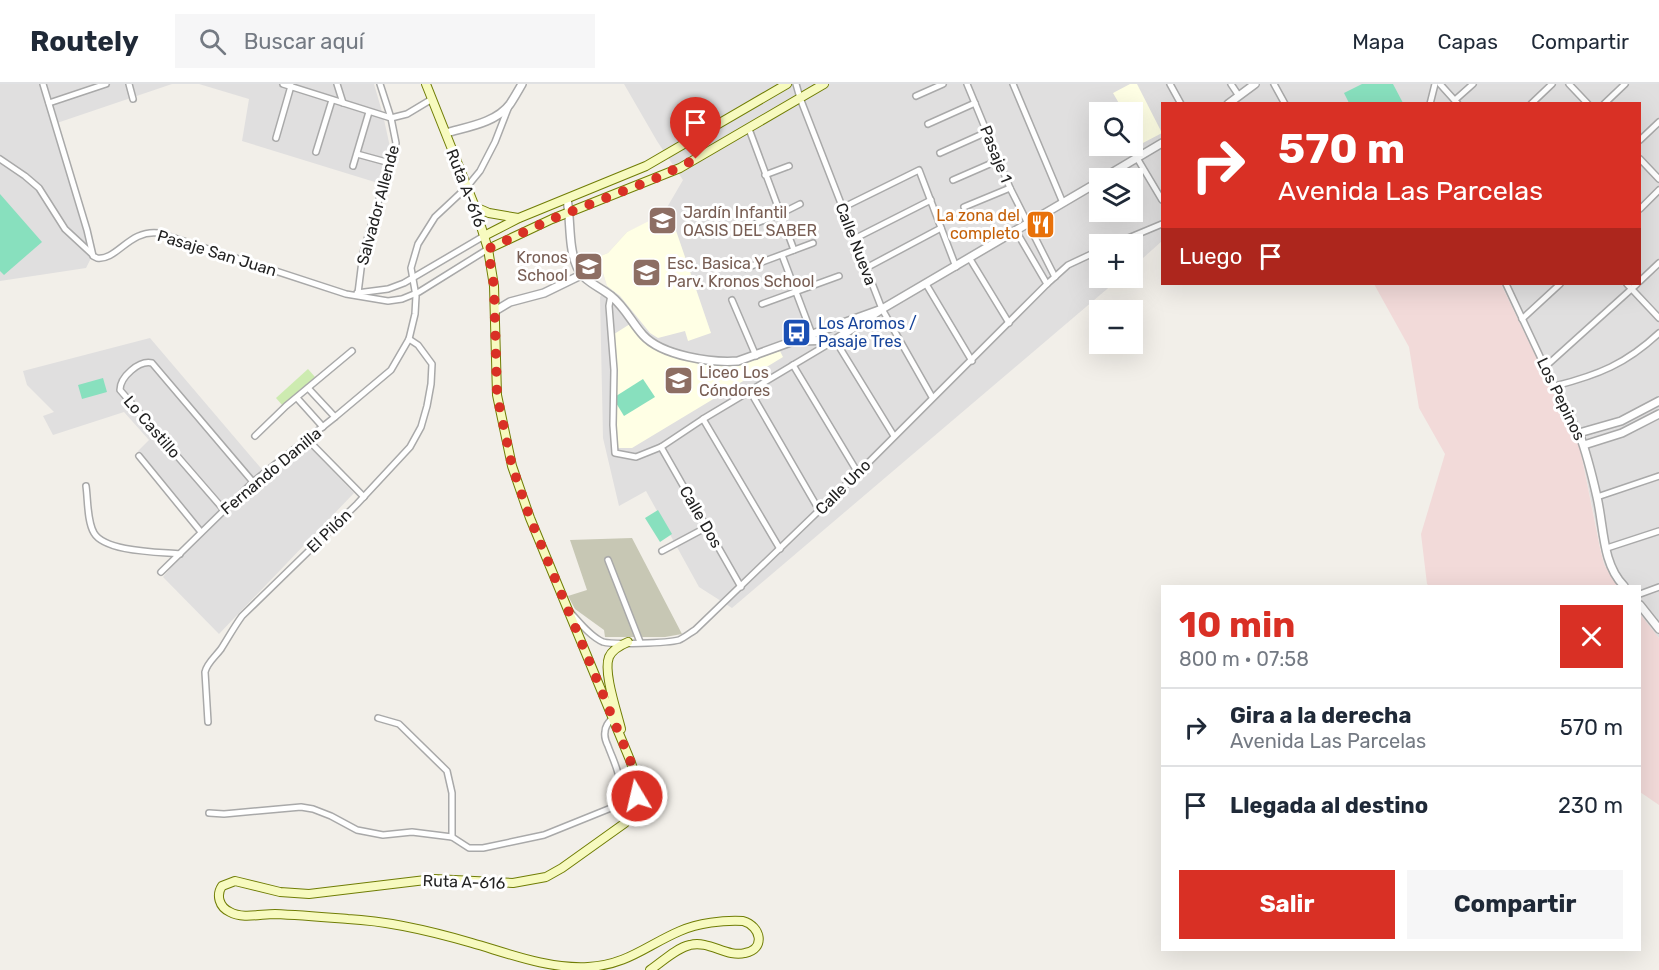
<!DOCTYPE html>
<html lang="es">
<head>
<meta charset="utf-8">
<style>
	body { margin:0; font-family:Rubik,sans-serif; background:#f6f6f7; color:#1f2937; height:100vh; display:flex; flex-direction:column; font-size:22px; white-space:nowrap }
	* { box-sizing:border-box; margin:0 }
	p { font-size:20px; color:#747a83 }
	.icon { flex:none; width:33px; height:33px; fill:none; stroke:currentColor; stroke-width:2; stroke-linecap:round; stroke-linejoin:round }
	.map { position:relative; flex:1; overflow:hidden }
	.drawer { position:absolute; left:1161px; top:501px; width:480px; height:366px; display:flex; flex-direction:column; background:#fff; border-radius:0px; box-shadow:0 6px 24px #0002 }
	.drawer>* { flex:none }
	.banner { position:absolute; left:1161px; top:18px; width:480px; height:183px; border-radius:0px; box-shadow:0 6px 24px #0002; background:#d93025; color:#fff; overflow:hidden }
	.tools { position:absolute; left:1089px; top:18px; display:grid; gap:12px }
	.tools a { display:grid; place-items:center; width:54px; height:54px; border-radius:0px; background:#fff; box-shadow:0 6px 24px #0002; font-size:30px }
	.pin { position:absolute; display:grid; place-items:center; width:51px; height:51px; color:#fff; margin:-62px -26px; border-radius:50% 50% 50% 0; rotate:-45deg; box-shadow:0 0 6px #0007 }
	.pin .icon { rotate:45deg }
	.me { position:absolute; width:66px; margin:-33px; rotate:351deg; stroke-linejoin:round; filter:drop-shadow(0 0 4px #0008) }
	.turn { display:flex; align-items:center; gap:21px; height:126px; padding:0 18px; font-size:27px }
	.turn .icon { width:78px; height:78px; stroke-width:2.5 }
	.turn b { display:block; font-size:42px; line-height:51px }
	.then { display:flex; align-items:center; height:57px; padding:0 18px; background:#0003; gap:12px; font-size:22px }
	.round { display:grid; place-items:center; flex:none; width:63px; height:63px; border-radius:0px; background:#f6f6f7 }
	.headline { display:flex; align-items:center; justify-content:space-between; height:102px; padding:0 18px }
	h1 { font-size:36px; font-weight:700; line-height:45px; color:#d93025 }
	.cta { display:flex; gap:12px; margin-top:auto; padding:12px 18px }
	.cta a { flex:1; height:69px; border-radius:0px; background:#d93025; color:#fff; font-size:24px; font-weight:700; line-height:69px; text-align:center }
	.cta a+a { background:#f6f6f7; color:#1f2937 }
	ul { padding:0; list-style:none }
	li { display:flex; align-items:center; gap:18px; height:78px; padding:0 18px; border-top:2px solid #e0e1e3 }
	li div { flex:1 }
	li b { display:block; font-size:22px }
	li em { font-style:normal }
	header { display:flex; align-items:center; gap:36px; box-sizing:border-box; height:84px; padding:0 30px; background:#fff; border-bottom:2px solid #e0e1e3 }
	header strong { font-size:28px }
	nav { display:flex; gap:33px; margin-inline-start:auto; font-size:21px }
	.search { width:420px; height:54px; background:#f6f6f7; display:flex; align-items:center; gap:15px; box-sizing:border-box; padding:0 21px; border-radius:0px; color:#747a83; font-size:22px }
	.map>svg:first-child { display:block }
	.residential { fill:#e0dfdf; fill-rule:evenodd }
	.commercial { fill:#f2dad9 }
	.education { fill:#ffffe5 }
	.construction { fill:#c7c7b4 }
	.grass { fill:#cdebb0 }
	.pitch { fill:#88e0be }
	.lines { fill:none; stroke-linecap:round; stroke-linejoin:round }
	.minor-casing { stroke:#a9a9a9; stroke-width:8 }
	.tertiary-casing { stroke:#a9a9a9; stroke-width:10 }
	.secondary-casing { stroke:#707d05; stroke-width:10 }
	.minor { stroke:#fff; stroke-width:5 }
	.tertiary { stroke:#fff; stroke-width:7 }
	.secondary { stroke:#f7fabf; stroke-width:8 }
	.route { stroke:#d93025; stroke-width:10; stroke-dasharray:0 18 }
	.labels { text-anchor:middle; dominant-baseline:central; stroke-width:6; stroke-linejoin:round; paint-order:stroke }
	.street-label { font-size:16px; fill:#222; stroke:#fff }
	.education-label { font-size:16px; fill:#785e54; stroke:#fff; text-anchor:start }
	.food-label { font-size:16px; fill:#c56008; stroke:#fff; text-anchor:end }
	.transit-label { font-size:16px; fill:#164399; stroke:#fff; text-anchor:start }
</style>
</head>
<body>
<header>
<strong>Routely</strong>
<div class="search"><svg class="icon" aria-label="search" viewBox="0 0 24 24"><circle cx="10" cy="10" r="6"/><path d="M15 15l6 6"/></svg>Buscar aquí</div>
<nav><a>Mapa</a><a>Capas</a><a>Compartir</a></nav>
</header>
<div class="map">
<svg width="1659" height="886" viewBox="0 0 1659 886">
	<rect width="100%" height="100%" fill="#f2efe9"/>
	<g class="residential">
		<path d="M0 0H172L54 40 95 166 86 184 0 197Z"/>
		<path d="M199 0H374L383 31 390 63 378 99 242 57 249 15Z"/>
		<path d="M624 0H1659V554L1640 530V502H1617L1604 480 1580 364 1501 200H1640V20H1162V157L1133 183 1132 160H1100V194H1120L732 524 699 503 646 407 619 422 603 354 600 213 607 202 598 173 608 169 627 148 662 132 683 96 657 57ZM1100 28H1132V62H1100ZM1100 94H1132V128H1100Z"/>
		<path d="M150 254 265 389 303 356 354 409 219 550 163 493 203 445 138 367 149 356 124 328 53 351 43 332 54 328 27 301 23 287Z"/>
	</g>
	<g class="commercial">
		<path d="M1374 200H1501L1580 364 1600 464 1604 480 1617 502H1429L1427 500 1421 450 1445 370 1419 324 1409 263Z"/>
		<path d="M1640 530 1659 554V721L1640 708Z"/>
	</g>
	<g class="education">
		<path d="M1130 0H1137L1162 49 1141 60 1133 45 1132 28H1124L1113 9Z"/>
		<path d="M670 129 711 249 688 257 685 247 658 254 650 249 620 212 607 202 598 173 608 169 627 148 655 134Z"/>
		<path d="M630 240 639 253 649 261 700 277 731 282 740 281 780 267 783 273 632 364H617L614 358 611 252Z"/>
	</g>
	<path class="construction" d="M632 454 682 550 665 553H605L604 546 575 525 568 512 587 506 570 456Z"/>
	<path class="grass" d="M308 285 315 293 283 322 276 314Z"/>
	<g class="pitch">
		<path d="M1362 0H1393L1403 19H1349L1344 9Z"/>
		<path d="M0 110 42 158 4 191 0 187Z"/>
		<path d="M103 294 107 308 82 315 78 301Z"/>
		<path d="M643 295 655 313 624 332 613 314Z"/>
		<path d="M658 426 672 450 660 458 645 434Z"/>
	</g>
	<g class="lines">
		<defs>
			<g id="minor">
				<path d="M43 0 87 146 93 172 97 174C117 177 129 145 159 149L346 210 388 217 402 215 419 208 488 165"/>
				<path d="M129 0 133 15"/>
				<path d="M283 0 391 34 407 30 432 15"/>
				<path d="M337 0 343 19"/>
				<path d="M796 0 800 14 882 225 932 313"/>
				<path d="M967 0 1010 104 1055 193"/>
				<path d="M1013 0 1063 119"/>
				<path d="M1170 0 1181 20"/>
				<path d="M1231 0 1239 12"/>
				<path d="M1274 0 1285 20"/>
				<path d="M1440 0 1458 20"/>
				<path d="M1569 0 1588 20"/>
				<path d="M916 12 943 0"/>
				<path d="M1455 16 1473 0"/>
				<path d="M49 19 106 0"/>
				<path d="M1430 20 1435 0"/>
				<path d="M1531 20 1552 0"/>
				<path d="M1604 20 1625 0"/>
				<path d="M928 40 975 19"/>
				<path d="M749 45 794 166"/>
				<path d="M276 54 291 2"/>
				<path d="M1640 56 1659 38"/>
				<path d="M316 68 332 16"/>
				<path d="M940 69 987 48"/>
				<path d="M357 70 390 79"/>
				<path d="M1137 74 1162 116"/>
				<path d="M0 75 25 92 39 104 65 145 92 170"/>
				<path d="M1640 75 1659 95"/>
				<path d="M353 82 369 28"/>
				<path d="M765 91 789 82"/>
				<path d="M953 96 999 76"/>
				<path d="M964 123 1010 104"/>
				<path d="M842 124 919 86 956 183"/>
				<path d="M1640 125 1659 106"/>
				<path d="M736 147 780 130 800 120"/>
				<path d="M1016 147 1047 200"/>
				<path d="M854 155 931 116"/>
				<path d="M1114 160 1162 140"/>
				<path d="M782 171 813 253"/>
				<path d="M970 175 1009 239"/>
				<path d="M746 184 813 159"/>
				<path d="M866 184 941 144"/>
				<path d="M1640 197 1659 179"/>
				<path d="M926 200 972 277"/>
				<path d="M1506 200 1545 283 1579 349"/>
				<path d="M1627 200 1659 234"/>
				<path d="M357 209 388 205 404 199 484 152"/>
				<path d="M358 209 363 169 396 59 391 34 380 0"/>
				<path d="M611 211 609 222 614 286 613 341 615 369 636 373 661 363 703 335 835 256 894 352"/>
				<path d="M732 216 756 272"/>
				<path d="M762 220 839 192"/>
				<path d="M1522 235 1560 200"/>
				<path d="M793 281 858 389"/>
				<path d="M1545 283 1637 200"/>
				<path d="M1555 302C1598 291 1626 280 1659 249"/>
				<path d="M308 304 335 333"/>
				<path d="M750 307 819 426"/>
				<path d="M297 314 323 343"/>
				<path d="M703 335 780 465"/>
				<path d="M255 352 286 322 352 267"/>
				<path d="M307 355 364 413"/>
				<path d="M661 363 741 503"/>
				<path d="M139 372 201 448"/>
				<path d="M86 402C88 416 87 437 94 449 105 468 159 468 180 470"/>
				<path d="M1597 413 1659 392"/>
				<path d="M224 426 120 306C120 293 139 276 152 279L253 398"/>
				<path d="M1607 464 1659 447"/>
				<path d="M662 467 707 443"/>
				<path d="M608 476 640 558"/>
				<path d="M161 488 253 398 335 333 391 286 409 255 415 230 416 212 411 184 418 160 435 133 466 104 480 87 495 58 509 22"/>
				<path d="M1640 510 1659 503"/>
				<path d="M571 529C580 539 591 553 603 558 613 561 668 559 679 556 684 554 690 549 695 546L858 389 1047 200 1068 181 1100 166"/>
				<path d="M378 634 399 640 447 687 452 709V753"/>
				<path d="M208 638 205 588C207 579 215 573 221 565 228 554 234 543 242 532L357 420 410 363 421 343 427 322 431 300 432 280 418 261 409 255"/>
				<path d="M209 729 224 730 301 723 313 725 331 732 357 746 383 751 412 748 452 753 469 764H483L544 751 611 724C629 704 616 684 608 662 606 658 604 653 605 648 605 641 610 637 614 632"/>
			</g>
			<g id="tertiary">
				<path d="M1228 20 1255 0"/>
				<path d="M446 49C466 43 496 39 510 20 514 14 518 7 522 0"/>
				<path d="M1103 94 1162 59"/>
				<path d="M567 115C571 136 568 163 577 183 584 198 599 202 611 212 625 223 632 239 643 251 662 272 712 279 738 277L882 225"/>
				<path d="M495 227 510 218 544 209 581 191"/>
				<path d="M801 257 835 256 882 225 1100 97"/>
				<path d="M1584 361 1622 349 1659 330"/>
				<path d="M1624 502C1602 480 1604 443 1597 413 1592 391 1587 370 1579 349L1621 337 1659 317"/>
				<path d="M1640 521 1659 545"/>
			</g>
			<g id="secondary">
				<path d="M426 0 475 123 488 165 494 202 497 311 512 382 530 434 630 676 637 696V713L633 726 625 739 562 784 546 793 513 799 434 795 309 810 280 808 235 797 222 802C216 811 219 823 230 828 242 835 261 830 275 830 299 831 323 833 348 835 390 837 431 847 472 859 510 870 548 885 588 883 627 881 647 861 680 847 698 839 723 836 743 837 761 842 766 865 745 869 727 874 709 856 690 861 676 864 662 878 650 886"/>
				<path d="M475 123 489 129 518 134"/>
				<path d="M484 152 519 134 646 82 787 0"/>
				<path d="M488 165 552 135 680 84 824 0"/>
				<path d="M621 645C617 628 603 588 609 573 612 566 621 561 628 558"/>
			</g>
		</defs>
		<use href="#minor" class="minor-casing"/>
		<use href="#tertiary" class="tertiary-casing"/>
		<use href="#secondary" class="secondary-casing"/>
		<use href="#minor" class="minor"/>
		<use href="#tertiary" class="tertiary"/>
		<use href="#secondary" class="secondary"/>
	</g>
	<g class="lines">
		<path class="route" d="M637 712V696L630 676 530 434 512 382 497 311 494 202 488 165 552 135 652 96 696 75"/>
	</g>
	<defs>
		<symbol id="school-square" viewBox="-11 -11 22 22"><rect x="-9" y="-9" width="18" height="18" rx="4" fill="#8d6e63" stroke="#fff"/><path d="M0-5L7-2L0 1L-7-2ZM-4 1L0 2.5L4 1V4Q0 6-4 4Z" fill="#fff"/></symbol>
		<symbol id="restaurant-square" viewBox="-11 -11 22 22"><rect x="-9" y="-9" width="18" height="18" rx="4" fill="#e8710a" stroke="#fff"/><path d="M-5-6h1v4h1v-4h1v4h1v-4h1v5L-1.5 .5V6h-2V.5L-5-1ZM5-6V6H3V1.5H1.5Q1.5-4 5-6Z" fill="#fff"/></symbol>
		<symbol id="bus-square" viewBox="-11 -11 22 22"><rect x="-9" y="-9" width="18" height="18" rx="4" fill="#1a4fb4" stroke="#fff"/><path d="M-5-6H5V4H4V6H2V4H-2V6H-4V4H-5ZM-3.5-4V0h7V-4ZM-3.5 1.2v1.5H-2V1.2ZM2 1.2v1.5H3.5V1.2Z" fill="#fff"/></symbol>
	</defs>
	<g fill-rule="evenodd">
		<use href="#school-square" x="646" y="120" width="33" height="33"/>
		<use href="#restaurant-square" x="1024" y="124" width="33" height="33"/>
		<use href="#school-square" x="572" y="166" width="33" height="33"/>
		<use href="#school-square" x="630" y="172" width="33" height="33"/>
		<use href="#bus-square" x="780" y="232" width="33" height="33"/>
		<use href="#school-square" x="662" y="280" width="33" height="33"/>
	</g>
	<g class="labels">
		<g class="street-label">
			<text transform="translate(996 70) rotate(68)">Pasaje 1</text>
			<text transform="translate(466 104) rotate(69)">Ruta A-616</text>
			<text transform="translate(378 121) rotate(-75)">Salvador Allende</text>
			<text transform="translate(856 160) rotate(69)">Calle Nueva</text>
			<text transform="translate(217 169) rotate(17)">Pasaje San Juan</text>
			<text transform="translate(1561 315) rotate(64)">Los Pepinos</text>
			<text transform="translate(152 343) rotate(49)">Lo Castillo</text>
			<text transform="translate(271 387) rotate(-40)">Fernando Danilla</text>
			<text transform="translate(843 403) rotate(-45)">Calle Uno</text>
			<text transform="translate(701 433) rotate(60)">Calle Dos</text>
			<text transform="translate(329 447) rotate(-44)">El Pilón</text>
			<text transform="translate(464 798) rotate(2)">Ruta A-616</text>
		</g>
		<g class="education-label">
			<text x="683" y="128">Jardín Infantil<tspan x="683" dy="18">OASIS DEL SABER</tspan></text>
			<text x="568" y="173" text-anchor="end">Kronos<tspan x="568" dy="18">School</tspan></text>
			<text x="667" y="179">Esc. Basica Y<tspan x="667" dy="18">Parv. Kronos School</tspan></text>
			<text x="699" y="288">Liceo Los<tspan x="699" dy="18">Cóndores</tspan></text>
		</g>
		<g class="food-label">
			<text x="1020" y="131">La zona del<tspan x="1020" dy="18">completo</tspan></text>
		</g>
		<g class="transit-label">
			<text x="818" y="239">Los Aromos /<tspan x="818" dy="18">Pasaje Tres</tspan></text>
		</g>
	</g>
</svg>
<div class="tools">
<a><svg class="icon" aria-label="search" viewBox="0 0 24 24"><circle cx="10" cy="10" r="6"/><path d="M15 15l6 6"/></svg></a>
<a><svg class="icon" aria-label="layers" viewBox="0 0 24 24"><path d="M12 4l9 5-9 5-9-5zM3 14l9 5 9-5"/></svg></a>
<a>+</a>
<a>−</a>
</div>
<div class="pin" style="left:696px;top:75px;background:#d93025"><svg class="icon" aria-label="arrive" viewBox="0 0 24 24"><path d="M6 21V4h12l-3 4 3 4H6"/></svg></div>
<svg class="me" style="left:637px;top:712px" viewBox="-20 -20 40 40"><circle r="17" fill="#d93025" stroke="#fff" stroke-width="3"/><path d="M0-11L8 9 0 5-8 9z" fill="#fff"/></svg>
<div class="banner">
<div class="turn"><svg class="icon" aria-label="right" viewBox="0 0 24 24"><path d="M7 20v-9h11M14 6l5 5-5 5"/></svg><div><b>570 m</b>Avenida Las Parcelas</div></div>
<div class="then">Luego<svg class="icon" aria-label="arrive" viewBox="0 0 24 24"><path d="M6 21V4h12l-3 4 3 4H6"/></svg></div>
</div>
<section class="drawer">
<div class="headline"><div><h1>10 min</h1><p>800 m · 07:58</p></div><a class="round" style="background:#d93025;color:#fff"><svg class="icon" aria-label="close" viewBox="0 0 24 24"><path d="M6 6l12 12M18 6L6 18"/></svg></a></div>
<ul>
<li><svg class="icon" aria-label="right" viewBox="0 0 24 24"><path d="M7 20v-9h11M14 6l5 5-5 5"/></svg><div><b>Gira a la derecha</b><p>Avenida Las Parcelas</p></div><em>570 m</em></li>
<li><svg class="icon" aria-label="arrive" viewBox="0 0 24 24"><path d="M6 21V4h12l-3 4 3 4H6"/></svg><div><b>Llegada al destino</b></div><em>230 m</em></li>
</ul>
<div class="cta"><a>Salir</a><a>Compartir</a></div>
</section>
</div>
</body>
</html>
